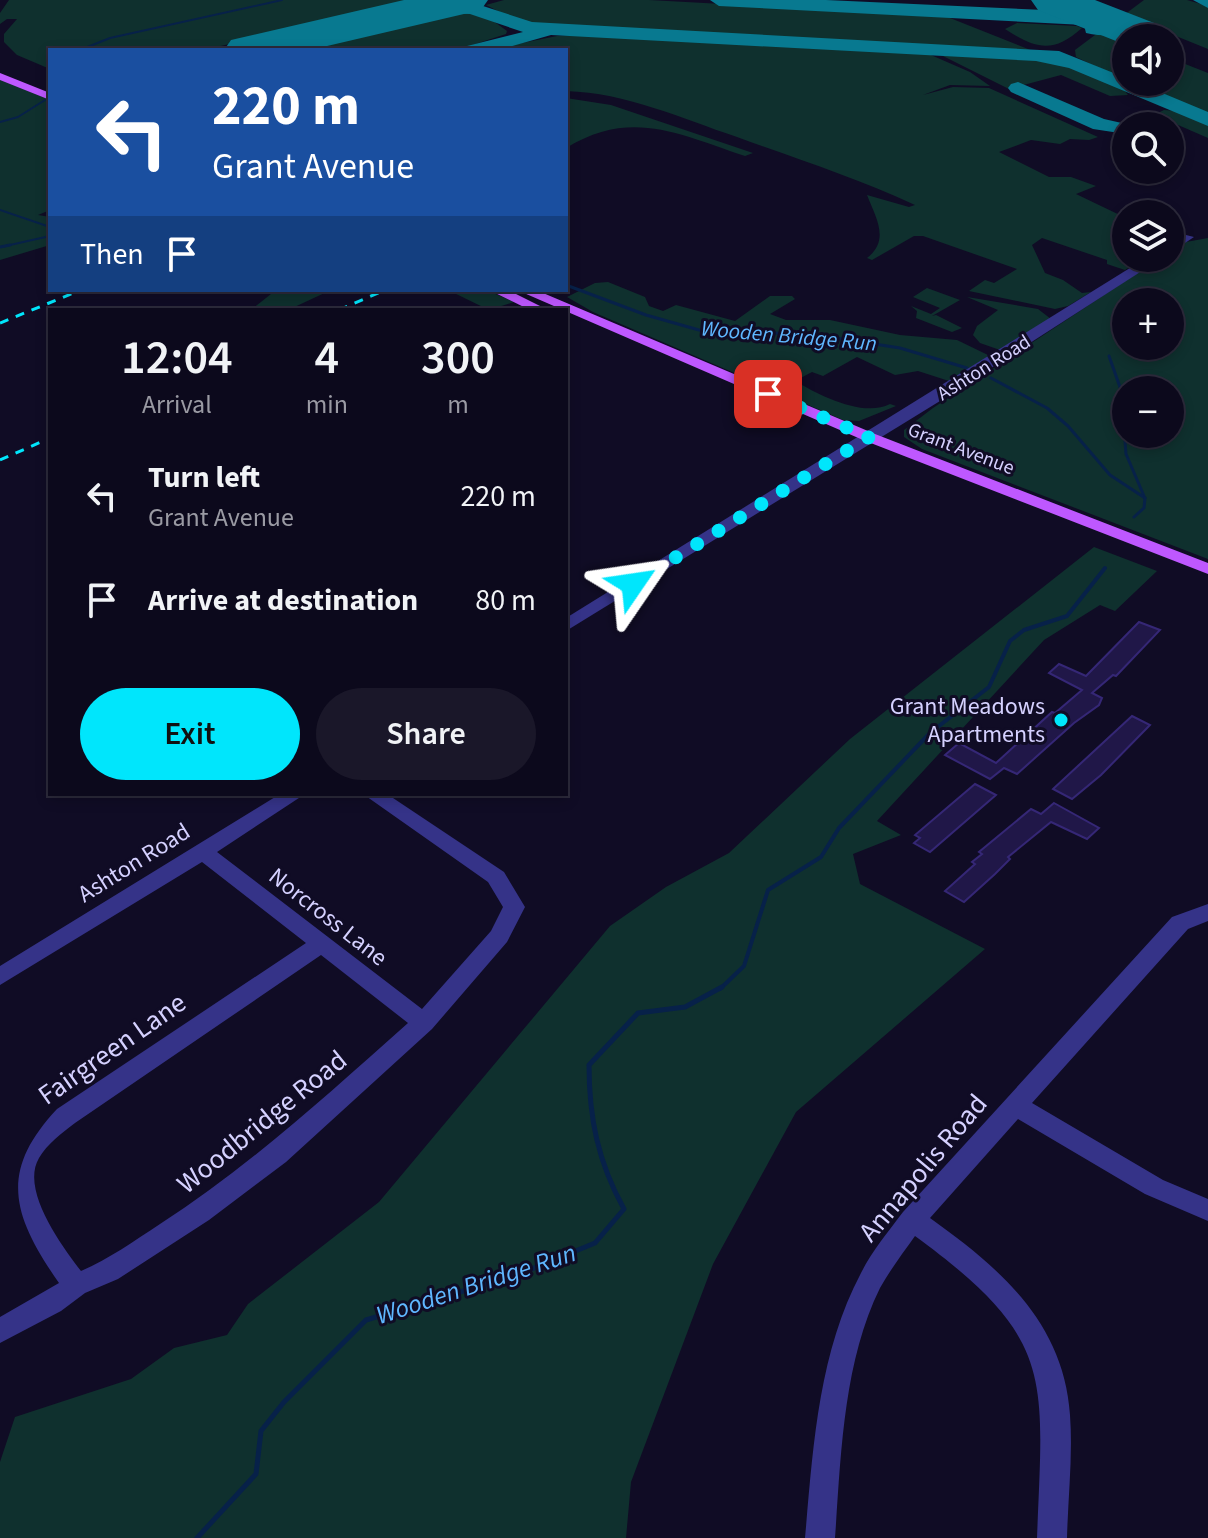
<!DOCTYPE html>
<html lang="en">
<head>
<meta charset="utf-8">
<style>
	body { margin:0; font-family:"Source Sans 3",sans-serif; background:#1a1729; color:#f1f3f6; height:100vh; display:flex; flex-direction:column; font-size:30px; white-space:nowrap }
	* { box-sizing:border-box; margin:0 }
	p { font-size:26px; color:#9a9aa3 }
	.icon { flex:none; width:44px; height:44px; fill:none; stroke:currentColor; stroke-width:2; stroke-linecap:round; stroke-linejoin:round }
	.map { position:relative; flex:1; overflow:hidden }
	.panel { position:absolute; left:48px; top:308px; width:520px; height:488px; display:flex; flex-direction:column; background:#0c091c; border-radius:0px; box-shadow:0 4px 12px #0003,0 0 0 2px #2c2a3b }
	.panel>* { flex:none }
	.hud { position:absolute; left:48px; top:48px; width:520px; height:244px; border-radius:0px; box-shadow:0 4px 12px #0003,0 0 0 2px #2c2a3b; background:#1a4fa0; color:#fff; overflow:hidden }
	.fabs { position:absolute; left:1112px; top:24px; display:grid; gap:16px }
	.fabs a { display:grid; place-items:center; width:72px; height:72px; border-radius:50%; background:#0c091c; box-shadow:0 4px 12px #0003,0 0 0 2px #2c2a3b; font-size:40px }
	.pin { position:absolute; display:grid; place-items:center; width:68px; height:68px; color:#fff; margin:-34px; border-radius:16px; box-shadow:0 4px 12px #0006 }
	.me { position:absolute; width:88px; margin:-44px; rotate:58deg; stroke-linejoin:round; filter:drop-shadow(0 0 6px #0008) }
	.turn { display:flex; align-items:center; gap:28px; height:168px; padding:0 32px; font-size:36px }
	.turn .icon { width:104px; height:104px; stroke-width:2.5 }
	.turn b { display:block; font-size:56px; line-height:68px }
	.then { display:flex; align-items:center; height:76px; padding:0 32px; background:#0003; gap:16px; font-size:30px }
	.eta { display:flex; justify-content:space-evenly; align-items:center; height:136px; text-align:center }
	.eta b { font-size:48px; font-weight:600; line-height:56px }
	.primary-button { display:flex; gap:16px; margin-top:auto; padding:16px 32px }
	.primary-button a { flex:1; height:92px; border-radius:48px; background:#00e6fc; color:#111; font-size:32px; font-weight:600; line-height:92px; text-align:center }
	.primary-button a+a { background:#1a1729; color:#f1f3f6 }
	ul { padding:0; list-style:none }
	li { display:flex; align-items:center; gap:24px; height:104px; padding:0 32px }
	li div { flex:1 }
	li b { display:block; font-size:30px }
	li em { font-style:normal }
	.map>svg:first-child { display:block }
	.green { fill:#0f302e; fill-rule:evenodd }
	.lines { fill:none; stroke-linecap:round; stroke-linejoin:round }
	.stream-far3 { stroke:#072149; stroke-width:2 }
	.stream-far2 { stroke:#072149; stroke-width:3 }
	.stream-far1 { stroke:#072149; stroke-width:4 }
	.stream { stroke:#072149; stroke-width:5 }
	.taxiway { fill:#087990; fill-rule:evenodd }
	.runway { fill:#087990; fill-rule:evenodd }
	.building { fill:#201748; stroke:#352776; stroke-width:2 }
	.minor { fill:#353388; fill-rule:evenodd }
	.major { fill:#be58ff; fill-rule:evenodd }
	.rail { stroke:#00e6fc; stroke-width:3; stroke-dasharray:9 8; stroke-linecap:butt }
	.route { stroke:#00e6fc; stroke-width:14; stroke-dasharray:0 25.2 }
	.poi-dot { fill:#00e6fc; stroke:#100c25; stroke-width:3 }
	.labels { text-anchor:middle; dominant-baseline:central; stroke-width:6; stroke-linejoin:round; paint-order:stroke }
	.far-street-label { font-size:20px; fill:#d5d1ff; stroke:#100c25 }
	.far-water-label { font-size:22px; font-style:italic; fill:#5fb7ff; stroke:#100c25 }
	.poi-label { font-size:24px; fill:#d5d1ff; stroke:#100c25; text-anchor:end }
	.street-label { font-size:24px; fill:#d5d1ff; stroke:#100c25 }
	.water-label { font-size:26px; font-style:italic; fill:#5fb7ff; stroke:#100c25 }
	.near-street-label { font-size:28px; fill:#d5d1ff; stroke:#100c25 }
</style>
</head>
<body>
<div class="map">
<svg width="1208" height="1538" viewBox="0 0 1208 1538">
	<rect width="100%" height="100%" fill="#100c25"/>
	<g class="green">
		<path d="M9 0H424L203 50H50V69L17 55 4 42V34L17 19H7L0 24V13Z"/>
		<path d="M504 0H649L945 16 1033 51 535 25 519 22 486 5Z"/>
		<path d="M1144 0H1187L1208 6V49L1124 15Z"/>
		<path d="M467 9 485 15 507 31 506 34 457 50H289Z"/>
		<path d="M1017 23 1077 26 1082 28C1053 54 1036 49 1005 29Z"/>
		<path d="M1099 32 1126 40V81L1076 57 1075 50Z"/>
		<path d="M591 35 924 52 970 72 990 86 950 85 923 95 953 87 989 88 1098 137 1089 140 1070 139 1060 144 1031 140 999 152 1049 177H1071L1096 186 1076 194 1126 218V258H1144L1125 270 1107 264V260L1042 238 1032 245 1045 273 1063 280 1082 293 1091 292 1068 306 1055 309 969 291 985 280 994 283 1017 269 923 236H914L872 260 867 258C891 240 875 216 867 195L909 207 915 205C857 178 797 159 737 137 680 118 627 93 566 91V50H487L557 36Z"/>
		<path d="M937 53C993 50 1050 57 1102 79 1112 84 1123 86 1128 95L1110 96 1061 75 1009 89Z"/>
		<path d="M1170 58 1208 73V115L1129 82H1170Z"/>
		<path d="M0 79 50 100V210L38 215 50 217V245L0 260Z"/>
		<path d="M566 98 611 105 753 153 745 156C679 134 631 108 566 148Z"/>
		<path d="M1164 110 1177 111 1208 124V138L1162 118 1158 113Z"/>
		<path d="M1208 238V559L922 449 904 437V430L933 408 1160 258H1170V252L1186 242ZM1126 302H1170V346H1126ZM1126 390H1170V434H1126Z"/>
		<path d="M608 282 645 297 649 306 663 311 676 305 735 321 770 296H792L795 299 770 314 786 320H830L900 335 957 340 990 356 949 381 918 371 895 375 857 357 823 376 812 372 795 381C819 395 863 418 890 404L896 406 859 421 843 420 593 312 567 297 595 283Z"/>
		<path d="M927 288 960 300 932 316 936 315 962 328 952 332 916 318 917 311 911 306 931 314 940 308 913 297Z"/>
		<path d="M276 290H331L288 310H251Z"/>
		<path d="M448 290H486L514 302 489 310Z"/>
		<path d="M967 297 1038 309 1051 319 1000 350 980 343 973 335 977 326 998 310Z"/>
		<path d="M1094 547 1157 571 1115 611 1100 605 1044 640 877 821 901 835 853 854 860 884 985 949 796 1112 713 1264 631 1482 626 1538H0V1462L15 1417 131 1379 174 1348 227 1335 248 1304 379 1202 610 926 666 887 729 853 850 739Z"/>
	</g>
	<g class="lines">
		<g class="stream-far3">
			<path d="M80 50 110 38 282 0"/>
			<path d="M0 122 18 117 45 100"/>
			<path d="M0 210 50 227"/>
			<path d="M1 247 50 236"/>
		</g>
		<g class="stream-far2">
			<path d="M0 247 10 245"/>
			<path d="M566 285 646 315 699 330 739 337 774 333 817 335 900 348 967 368"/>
			<path d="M1109 356 1121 390 1126 454 1144 496"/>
			<path d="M991 378 1047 408 1068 426 1110 475 1145 498"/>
			<path d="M1134 517 1144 508 1145 498"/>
		</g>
		<path class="stream-far1" d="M720 989 744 966 768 890 821 857 839 828 930 733 989 687 1010 641 1024 630 1067 616 1105 568"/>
		<path class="stream" d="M197 1538 256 1474 261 1431 284 1402 366 1320 517 1275 595 1243 624 1209C598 1162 589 1118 589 1065L638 1013 685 1007 722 987"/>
		<g class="taxiway">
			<path d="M451 0 483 6 532 22 1059 51 1126 78V82H1136L1208 112V126L1069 68 1036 61 551 35 498 50H464L467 46 523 32 470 14 434 13 425 7 427 3Z"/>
			<path d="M710 0H826L1090 12 1112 16 1113 22 1143 28 1146 32 1136 38C1119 34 1102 37 1086 33L1084 25 719 6Z"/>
			<path d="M1193 0H1208V8Z"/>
			<path d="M1018 82 1104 119 1135 126H1126V134L1093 129 1011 92 1008 88 1011 84Z"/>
		</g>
		<g class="runway">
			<path d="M404 0H488L481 10 310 50H224L231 40Z"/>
			<path d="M1031 0H1095L1167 28 1174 38 1170 44V38H1126V45L1038 10Z"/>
		</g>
	</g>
	<g class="building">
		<path d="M1139 622 1160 630 1116 676 1113 675 1092 693 1102 698 1099 705 1074 723 1017 774 1004 768 990 779 945 755 959 743 996 763 1052 712 1055 713 1082 690 1049 673 1059 664 1086 676Z"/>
		<path d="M1132 716 1150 725 1101 775 1072 799 1053 789Z"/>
		<path d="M975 784 996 795 930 852 914 843 920 838 915 835Z"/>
		<path d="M1054 803 1099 828 1087 839 1051 822 1008 857 1010 859 995 874 964 902 945 891 975 864 972 862 982 854 979 852 1031 809 1041 814Z"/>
	</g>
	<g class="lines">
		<g class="minor">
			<path d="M1182 234 1194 237 1170 253V243Z"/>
			<path d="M1146 258H1162L940 401 566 631V618Z"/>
			<path d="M280 794H305L217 852 422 1009 491 931 503 907 488 882 363 794H387L504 872 525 907 507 942 432 1029 286 1162 209 1220 118 1279 85 1293 61 1311 0 1343V1317L59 1283C10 1213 0 1170 57 1109L306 943 202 862 0 985V966ZM321 955 408 1023C328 1094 250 1166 160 1224 134 1241 109 1259 81 1271 62 1246 20 1190 39 1158 47 1144 62 1133 75 1123Z"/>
			<path d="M1208 904V921L1188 929 1032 1103 1163 1180 1208 1199V1221L1145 1194 1018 1119 930 1218C1000 1268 1064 1323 1070 1415 1073 1456 1068 1497 1067 1538H1037C1043 1376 1056 1339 915 1236 903 1253 890 1270 880 1288 843 1363 841 1456 835 1538H805C813 1449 818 1354 861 1273 872 1251 888 1232 903 1212L1172 917Z"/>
		</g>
		<g class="major">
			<path d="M0 73 50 93V100L0 80Z"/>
			<path d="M489 290H508L544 308 530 310Z"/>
			<path d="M517 290H536L875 434 1208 563V574L863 440Z"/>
		</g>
		<g class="rail">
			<path d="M339 310 385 290"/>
			<path d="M0 323 81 290"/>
			<path d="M0 460 50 438"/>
		</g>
	</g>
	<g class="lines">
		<path class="route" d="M633 584 869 437 768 394"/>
	</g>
	<circle class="poi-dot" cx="1061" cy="720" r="8"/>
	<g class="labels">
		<g class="far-street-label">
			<text transform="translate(984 368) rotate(-32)">Ashton Road</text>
			<text transform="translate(961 449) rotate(21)">Grant Avenue</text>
		</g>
		<g class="far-water-label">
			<text transform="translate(789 336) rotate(5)">Wooden Bridge Run</text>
		</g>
		<g class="poi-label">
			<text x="1045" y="706">Grant Meadows<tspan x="1045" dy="28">Apartments</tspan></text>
		</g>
		<g class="street-label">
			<text transform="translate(134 863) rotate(-32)">Ashton Road</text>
			<text transform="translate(328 917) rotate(38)">Norcross Lane</text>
		</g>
		<g class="water-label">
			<text transform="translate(476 1284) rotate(-18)">Wooden Bridge Run</text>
		</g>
		<g class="near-street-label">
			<text transform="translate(112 1049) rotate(-35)">Fairgreen Lane</text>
			<text transform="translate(262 1122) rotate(-39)">Woodbridge Road</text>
			<text transform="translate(923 1168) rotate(-50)">Annapolis Road</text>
		</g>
	</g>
</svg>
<div class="fabs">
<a><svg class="icon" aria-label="sound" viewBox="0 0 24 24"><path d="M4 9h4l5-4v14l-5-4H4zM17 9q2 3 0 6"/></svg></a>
<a><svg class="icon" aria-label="search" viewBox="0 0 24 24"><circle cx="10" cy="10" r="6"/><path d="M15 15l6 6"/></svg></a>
<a><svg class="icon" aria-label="layers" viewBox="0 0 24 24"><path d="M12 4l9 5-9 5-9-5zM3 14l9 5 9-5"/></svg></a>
<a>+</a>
<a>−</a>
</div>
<div class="pin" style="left:768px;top:394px;background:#d93025"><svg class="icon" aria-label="arrive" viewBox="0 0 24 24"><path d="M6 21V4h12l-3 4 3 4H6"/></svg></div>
<svg class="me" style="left:633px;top:584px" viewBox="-20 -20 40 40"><path d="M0-17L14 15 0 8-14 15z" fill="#00e6fc" stroke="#fff" stroke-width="4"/></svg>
<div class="hud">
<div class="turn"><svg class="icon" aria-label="left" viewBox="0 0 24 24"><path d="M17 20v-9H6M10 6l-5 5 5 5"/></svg><div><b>220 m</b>Grant Avenue</div></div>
<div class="then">Then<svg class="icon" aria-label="arrive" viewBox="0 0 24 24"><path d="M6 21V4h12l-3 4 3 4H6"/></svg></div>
</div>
<section class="panel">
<div class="eta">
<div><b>12:04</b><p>Arrival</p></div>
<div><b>4</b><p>min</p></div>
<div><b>300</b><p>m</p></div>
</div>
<ul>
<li><svg class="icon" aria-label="left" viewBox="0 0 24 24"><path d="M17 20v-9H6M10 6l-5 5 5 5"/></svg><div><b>Turn left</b><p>Grant Avenue</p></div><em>220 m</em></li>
<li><svg class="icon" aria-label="arrive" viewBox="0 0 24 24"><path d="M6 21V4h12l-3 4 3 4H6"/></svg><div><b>Arrive at destination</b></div><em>80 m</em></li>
</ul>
<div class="primary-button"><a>Exit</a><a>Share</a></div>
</section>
</div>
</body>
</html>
